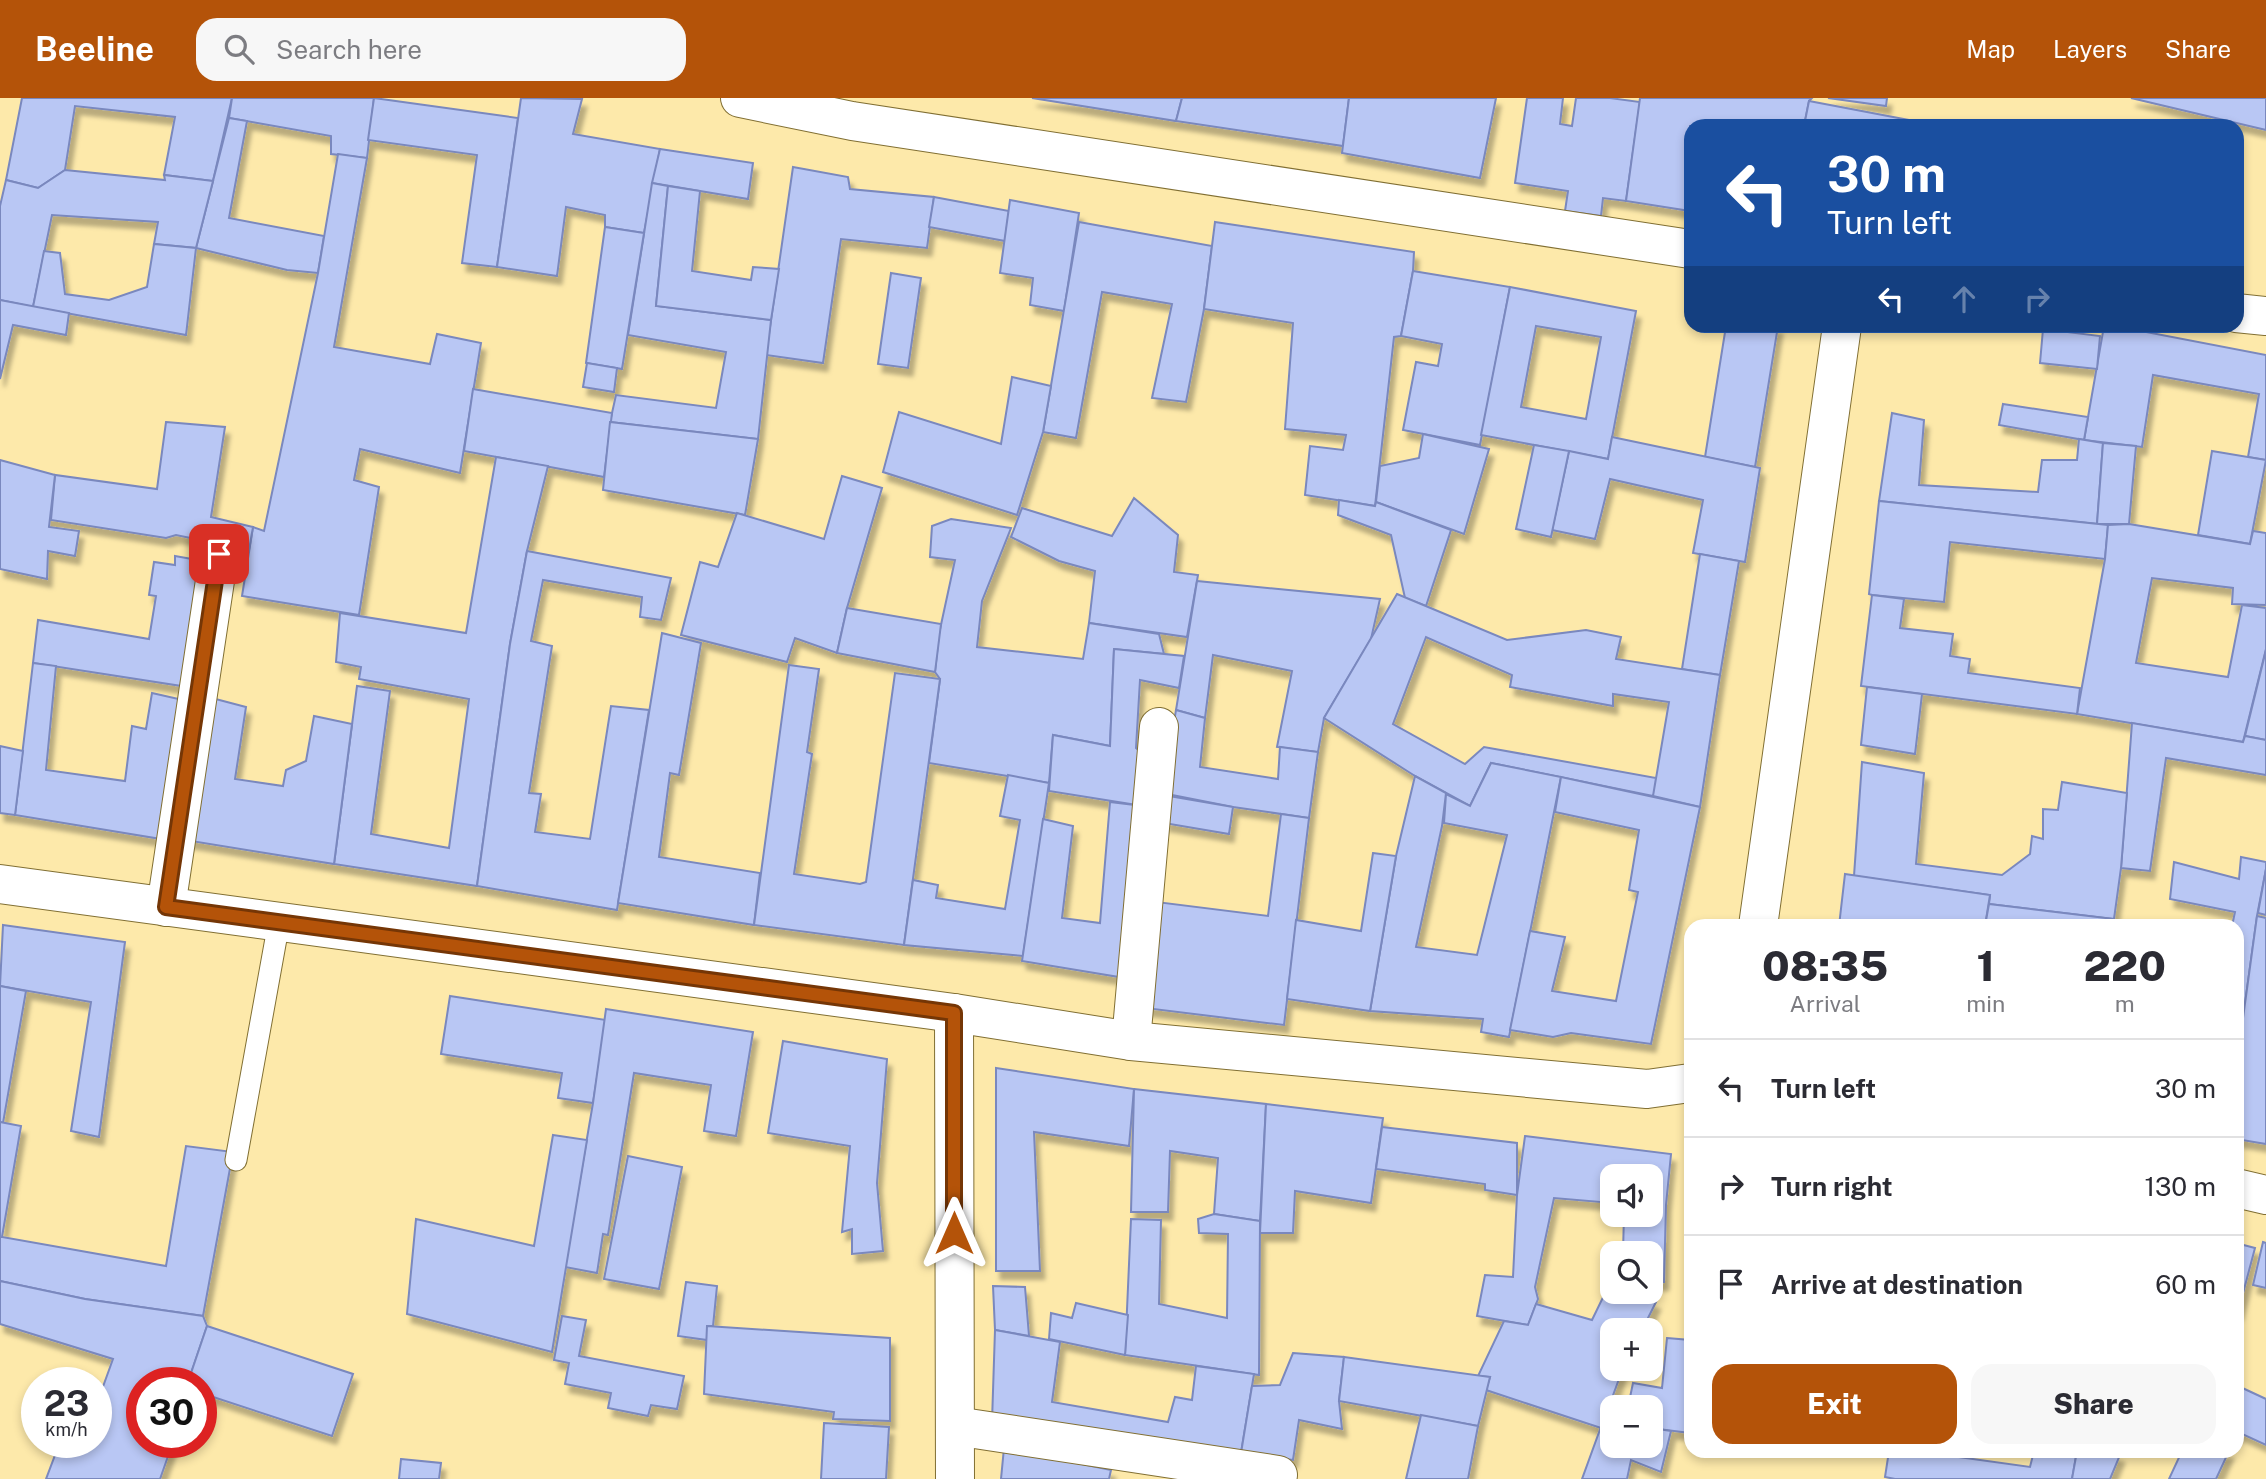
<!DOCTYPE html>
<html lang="en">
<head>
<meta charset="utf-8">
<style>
	body { margin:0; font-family:"Public Sans",sans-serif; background:#f7f7f7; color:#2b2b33; height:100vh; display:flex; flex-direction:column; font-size:26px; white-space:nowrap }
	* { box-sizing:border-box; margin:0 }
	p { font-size:23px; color:#7c7c81 }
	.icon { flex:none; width:38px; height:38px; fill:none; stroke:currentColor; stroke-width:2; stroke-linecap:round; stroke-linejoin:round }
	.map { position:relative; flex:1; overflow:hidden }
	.sheet { position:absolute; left:1684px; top:821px; width:560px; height:539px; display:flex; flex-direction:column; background:#fff; border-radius:21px; box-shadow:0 4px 10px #0003 }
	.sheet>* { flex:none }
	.banner { position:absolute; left:1684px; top:21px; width:560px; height:214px; border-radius:21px; box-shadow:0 4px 10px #0003; background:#1a4fa0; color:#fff; overflow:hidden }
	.tools { position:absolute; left:1600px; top:1066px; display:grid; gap:14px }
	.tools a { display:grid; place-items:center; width:63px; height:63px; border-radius:14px; background:#fff; box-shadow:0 4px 10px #0003; font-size:35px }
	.speed { position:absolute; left:21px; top:1269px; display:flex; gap:14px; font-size:35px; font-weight:700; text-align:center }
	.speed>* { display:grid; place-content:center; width:91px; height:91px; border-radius:50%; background:#fff; box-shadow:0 4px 10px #0003; line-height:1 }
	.speed small { font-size:18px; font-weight:400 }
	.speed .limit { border:10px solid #d22; background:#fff; color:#111 }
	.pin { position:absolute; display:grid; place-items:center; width:60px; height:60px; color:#fff; margin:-30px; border-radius:14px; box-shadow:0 4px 10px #0006 }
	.me { position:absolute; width:77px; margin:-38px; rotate:0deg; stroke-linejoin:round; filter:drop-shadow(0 0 5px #0008) }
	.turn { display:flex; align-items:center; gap:24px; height:147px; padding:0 28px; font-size:32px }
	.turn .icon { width:91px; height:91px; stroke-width:2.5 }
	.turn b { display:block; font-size:49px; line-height:60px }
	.lanes { display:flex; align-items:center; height:66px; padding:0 28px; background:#0003; justify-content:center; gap:35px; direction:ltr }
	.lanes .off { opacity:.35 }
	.eta { display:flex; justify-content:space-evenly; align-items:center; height:119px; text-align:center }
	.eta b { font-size:42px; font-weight:800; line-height:49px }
	.primary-button { display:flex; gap:14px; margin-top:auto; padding:14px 28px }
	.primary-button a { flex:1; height:80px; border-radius:21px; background:#b45309; color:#fff; font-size:28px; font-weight:800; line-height:80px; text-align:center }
	.primary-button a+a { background:#f7f7f7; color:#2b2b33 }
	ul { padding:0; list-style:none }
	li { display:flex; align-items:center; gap:21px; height:98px; padding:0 28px; border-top:2px solid #e1e1e2 }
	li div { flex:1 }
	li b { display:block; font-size:26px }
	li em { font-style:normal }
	header { display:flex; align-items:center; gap:42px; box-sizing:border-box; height:98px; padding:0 35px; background:#b45309; color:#fff }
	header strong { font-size:33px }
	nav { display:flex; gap:38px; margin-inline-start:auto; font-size:24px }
	.search { width:490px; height:63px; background:#f7f7f7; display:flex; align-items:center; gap:18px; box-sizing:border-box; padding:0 24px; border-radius:21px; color:#7c7c81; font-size:26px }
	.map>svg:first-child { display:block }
	.building { fill:#b9c7f4; stroke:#7a88be; stroke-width:2; fill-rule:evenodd; filter:url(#shadow) }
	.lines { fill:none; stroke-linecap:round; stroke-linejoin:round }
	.service-casing { stroke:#816f33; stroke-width:23 }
	.minor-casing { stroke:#816f33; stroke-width:40 }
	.service { stroke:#fff; stroke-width:21 }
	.minor { stroke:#fff; stroke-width:38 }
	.route-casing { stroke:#753606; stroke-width:18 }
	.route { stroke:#b45309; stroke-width:12 }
</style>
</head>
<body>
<header>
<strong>Beeline</strong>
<div class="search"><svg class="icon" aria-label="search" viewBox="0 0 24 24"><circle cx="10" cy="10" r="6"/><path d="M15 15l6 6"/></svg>Search here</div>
<nav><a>Map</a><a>Layers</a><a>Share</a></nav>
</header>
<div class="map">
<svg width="2266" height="1381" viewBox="0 0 2266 1381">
	<defs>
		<filter id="shadow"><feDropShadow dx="4.5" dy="8" stdDeviation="2" flood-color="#0004"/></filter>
	</defs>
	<rect width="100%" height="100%" fill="#fde9aa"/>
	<g class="building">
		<path d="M22 0H232L213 83 164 77 175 19 75 8 65 72 38 90 6 82Z"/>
		<path d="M232 0H374L367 60 331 56V38L229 20Z"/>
		<path d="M374 0 518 20 497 169 462 165 477 57 368 42Z"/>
		<path d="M521 0 582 1 573 36 660 51 644 135 605 129V117L566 109 557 178 497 169Z"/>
		<path d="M1032 0H1182L1176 23Z"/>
		<path d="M1182 0H1349L1343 48 1176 23Z"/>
		<path d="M1349 0H1496L1480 80 1342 55Z"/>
		<path d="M1527 0H1563L1560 26 1572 28 1576 0H1610L1640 4 1626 103 1603 100 1601 118 1565 113 1568 93 1515 85Z"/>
		<path d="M1640 0H1812L1809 3 1804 28H1690V113L1626 103Z"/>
		<path d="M1828 0H1887L1886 8Z"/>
		<path d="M2131 0H2266V32Z"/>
		<path d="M1809 3 1930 26 1929 28H1804Z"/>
		<path d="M229 20 247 23 229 120 324 138 318 175 287 172 196 150Z"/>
		<path d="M660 51 753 65 748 101 652 85Z"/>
		<path d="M338 56 367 60 334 249 430 266 437 236 481 245 460 375 360 351 354 382 379 389 359 517 242 498 253 429 264 433 318 175Z"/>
		<path d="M793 69 848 79 850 91 934 99 927 150 841 141 823 265 766 257Z"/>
		<path d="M65 72 165 82 164 77 213 83 196 150 154 146 158 124 52 117 33 209 0 202V108L6 82 38 90Z"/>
		<path d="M652 85 668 88 656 208 771 222 758 341 610 324 616 297 716 310 726 254 628 237Z"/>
		<path d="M668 88 700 93 692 173 751 182 753 169 779 171 771 222 656 208Z"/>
		<path d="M934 99 1009 113 1005 143 929 129Z"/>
		<path d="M1010 102 1079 115 1064 213 1030 207 1033 180 1000 175Z"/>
		<path d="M1079 124 1212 148 1204 211 1186 304 1152 300 1172 206 1102 194 1076 340 1043 334Z"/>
		<path d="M1215 124 1414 154 1413 173 1401 238 1394 239 1375 408 1305 397 1310 348 1343 352 1346 337 1285 331 1293 225 1204 211Z"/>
		<path d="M605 129 644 135 622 271 586 265Z"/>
		<path d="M154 146 196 150 186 237 33 209 44 153 60 155 65 196 109 202 147 189Z"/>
		<path d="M1413 173 1510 189 1480 347 1403 332 1416 264 1438 268 1442 246 1401 238Z"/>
		<path d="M891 175 921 180 908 270 878 266Z"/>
		<path d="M1510 189 1636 213 1608 361 1481 337ZM1536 228 1601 239 1586 321 1521 309Z"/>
		<path d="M0 202 69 215 66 237 13 227 0 281Z"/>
		<path d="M1726 228H1778L1755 369 1705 359Z"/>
		<path d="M2104 228H2115L2266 257V362L2248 359 2259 296 2153 277 2142 349 2084 342Z"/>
		<path d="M2043 231 2100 238 2097 271 2040 265Z"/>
		<path d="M587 265 617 270 614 294 583 289Z"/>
		<path d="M1012 279 1051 288 1043 334 1017 417 883 374 899 314 1001 346Z"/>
		<path d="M473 291 612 315 604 379 464 353Z"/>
		<path d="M2003 306 2088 319 2084 342 1999 327Z"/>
		<path d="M1892 315 1924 322 1919 387 2038 394 2042 362H2077L2079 341 2103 345 2097 426 1879 403Z"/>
		<path d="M166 324 225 329 211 419 253 429 249 452 176 437 166 440 51 422 55 377 157 391Z"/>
		<path d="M610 324 758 341 745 417 603 392Z"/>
		<path d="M1423 336 1489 351 1464 436 1376 404 1380 368 1419 360Z"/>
		<path d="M1612 339 1760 370 1745 464 1693 455 1703 402 1610 381 1595 441 1552 432 1569 353 1608 361Z"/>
		<path d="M2103 345 2136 348 2129 426H2097Z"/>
		<path d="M1534 347 1569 353 1551 439 1516 431Z"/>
		<path d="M2212 353 2266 362 2250 446 2198 437Z"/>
		<path d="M496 359 548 368 527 453 510 546 477 788 334 766 357 588 390 593 371 736 449 750 469 601 359 581 361 569 336 564 340 515 466 535Z"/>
		<path d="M0 362 55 377 49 429 79 433 75 458 48 453 47 481 0 471Z"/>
		<path d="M842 378 882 390 847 510 837 555 795 540 787 564 681 537 700 464 718 469 737 415 824 441Z"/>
		<path d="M1134 400 1178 437 1174 474 1198 477 1187 539 1089 525 1095 473 1059 463 1011 439 1022 410 1112 438Z"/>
		<path d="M1339 402 1375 408 1376 404 1451 432 1426 508 1405 500 1391 437 1338 417Z"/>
		<path d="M1879 403 2108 427 2105 461 1950 444 1944 504 1872 497 1869 496Z"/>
		<path d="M951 421 1011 430 982 503 977 549 1083 561 1089 525 1159 536 1164 556 1114 551 1110 648 1053 637 1049 685 929 665 940 581 935 574 939 536 955 462 930 459 932 428Z"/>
		<path d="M2129 426 2250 446 2253 433 2266 435V507L2232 506 2233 490 2152 480 2136 565 2228 579 2242 507 2266 510V551L2243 644 2077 616 2105 461 2108 427Z"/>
		<path d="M527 453 671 480 661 522 640 519 642 499 543 482 531 543 552 548 529 695 541 696 535 734 590 741 611 608 649 612 617 812 477 788 510 546Z"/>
		<path d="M1700 456 1739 463 1720 577 1682 571Z"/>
		<path d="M175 458 209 464 188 589 33 565 38 522 149 541 156 498 149 497 154 464 175 467Z"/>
		<path d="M1197 483 1380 501 1371 541 1324 620 1318 654 1277 649 1292 573 1213 557 1205 620 1176 612Z"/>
		<path d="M1397 496 1507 542 1586 532 1621 539 1616 561 1720 577 1700 709 1653 698 1669 604 1613 596V608L1510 589 1512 577 1426 539 1393 626 1465 666 1484 649 1656 680 1653 698 1491 665 1470 708 1415 678 1324 620Z"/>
		<path d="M1872 497 1904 501 1900 530 1953 536 1950 558 1970 561 1968 575 2080 590 2077 616 1861 588Z"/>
		<path d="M847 510 941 526 935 574 837 555Z"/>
		<path d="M662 535 701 545 679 677 670 675 659 759 760 775 754 827 618 805Z"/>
		<path d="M1114 551 1184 558 1179 590 1140 582 1136 650 1149 661 1143 708 1049 693 1053 637 1110 648Z"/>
		<path d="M2266 552V642L2245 638Z"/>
		<path d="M33 565 56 568 46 672 125 683 132 628 146 631 152 595 183 602 161 741 15 717Z"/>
		<path d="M789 567 819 571 807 654 812 656 794 776 860 786 866 784 895 575 940 581 904 847 754 827Z"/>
		<path d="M1867 589 1922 596 1915 656 1861 647Z"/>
		<path d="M208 599 246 609 235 681 283 688 286 672 306 663 314 618 352 626 334 766 185 742Z"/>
		<path d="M1176 612 1205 620 1200 669 1278 681 1280 649 1318 654 1309 720 1233 709 1162 695Z"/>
		<path d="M2132 625 2243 644 2245 638 2266 642V677L2166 660 2150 773 2121 770Z"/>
		<path d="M0 648 23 653 15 717 0 715Z"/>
		<path d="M1862 664 1924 675 1916 766 2002 777 2030 756 2032 738 2043 741V711L2058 712 2062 684 2127 695 2121 770 2114 821 1989 806 1990 797 1854 778Z"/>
		<path d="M1491 665 1561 679 1509 939 1481 934 1483 921 1370 913 1396 758 1415 678 1446 695 1442 728 1416 849 1477 857 1507 737 1444 725 1446 696 1470 708Z"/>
		<path d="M1008 677 1049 685 1023 858 904 847 913 782 938 787 936 800 1005 811 1020 722 1000 718Z"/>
		<path d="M1561 679 1700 709 1651 946 1571 935 1553 939 1510 932 1530 833 1565 839 1552 893 1616 903 1638 794 1629 792 1639 732 1555 714Z"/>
		<path d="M1169 698 1233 709 1229 736 1164 725Z"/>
		<path d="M1110 704 1143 708 1125 880 1022 863 1043 721 1073 728 1062 820 1100 825Z"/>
		<path d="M1281 716 1309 720 1284 927 1145 910 1157 804 1268 818Z"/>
		<path d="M1373 755 1396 758 1370 913 1287 901 1296 822 1361 833Z"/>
		<path d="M2241 759 2266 764V771L2257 818 2236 971V828H2232L2235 814 2170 801 2174 764 2239 781Z"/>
		<path d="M2266 771V817L2258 815Z"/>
		<path d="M1845 776 1990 797 1985 828H1839Z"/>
		<path d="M1989 806 2114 821 2113 828H1985Z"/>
		<path d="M2257 818 2266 820V1046L2236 1041V971Z"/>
		<path d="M3 827 125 844 99 1039 71 1033 91 904 0 888Z"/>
		<path d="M0 888 26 893 3 1025 0 1024Z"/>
		<path d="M450 898 606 922 593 1005 558 1000 562 975 441 956Z"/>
		<path d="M606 911 753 934 736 1038 704 1033 711 987 634 975 608 1137 603 1136 597 1175 565 1169 593 1005Z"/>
		<path d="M783 943 887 961 877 1085 883 1153 852 1156V1131L842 1134 850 1048 768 1035Z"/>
		<path d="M996 970 1134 991 1129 1048 1034 1034 1040 1173H996Z"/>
		<path d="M1134 991 1266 1006 1260 1123 1214 1116 1218 1060 1170 1053 1168 1114H1131Z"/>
		<path d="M1266 1006 1383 1020 1371 1105 1295 1093 1293 1135H1260Z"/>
		<path d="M0 1024 21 1028 2 1139 166 1168 186 1048 233 1054 203 1218 85 1201 0 1183Z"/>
		<path d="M1382 1029 1517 1045V1097L1485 1092V1086L1376 1071Z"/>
		<path d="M553 1037 587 1042 552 1254 407 1216 416 1121 534 1148Z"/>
		<path d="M1525 1038 1671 1056 1666 1107 1664 1184 1650 1185V1155H1623L1624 1116H1650V1078H1612V1105L1554 1100 1535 1189 1538 1201 1528 1227 1477 1218 1485 1177 1513 1179 1517 1097Z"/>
		<path d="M628 1058 682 1069 659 1191 604 1181Z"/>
		<path d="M1214 1116 1260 1123 1259 1277 1125 1257 1131 1121 1161 1122 1159 1206 1227 1220 1228 1136 1199 1135 1198 1121Z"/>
		<path d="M2263 1144 2266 1145V1190L2253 1187Z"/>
		<path d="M2236 1145 2255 1150 2238 1214 2236 1213Z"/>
		<path d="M0 1183 85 1201 203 1218 207 1228 188 1284H142V1344H173L160 1381H46L60 1344H96V1293L101 1294 113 1261 0 1226Z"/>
		<path d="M686 1184 717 1188 713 1228H707V1242L678 1238Z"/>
		<path d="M1609 1187 1612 1188V1194H1627L1656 1204 1642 1232H1612V1270H1623L1601 1330 1486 1292 1490 1279 1478 1278 1504 1223 1528 1227 1536 1206 1592 1222Z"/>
		<path d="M993 1188 1025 1189 1029 1238 995 1232Z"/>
		<path d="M1076 1205 1128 1217 1125 1257 1049 1241 1051 1215 1072 1220Z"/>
		<path d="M562 1218 586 1222 579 1258 684 1278 677 1311 651 1307 648 1318 608 1310 611 1295 565 1286 569 1265 554 1262Z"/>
		<path d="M207 1228 353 1276 332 1338 201 1295V1284H188Z"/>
		<path d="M707 1228 890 1240V1323L833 1321 834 1314 704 1296Z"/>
		<path d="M995 1232 1060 1244 1052 1304 1168 1324 1175 1299 1192 1302 1196 1268 1254 1276 1240 1361 992 1324Z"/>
		<path d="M1667 1240 1690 1242V1335L1658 1331 1661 1319 1650 1318V1309H1628L1633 1285 1662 1290Z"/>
		<path d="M1293 1255 1344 1259 1339 1303 1342 1331 1299 1322 1293 1362 1241 1355 1252 1288 1280 1287Z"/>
		<path d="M1344 1259 1490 1279 1478 1328 1339 1303Z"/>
		<path d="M2236 1287 2266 1301V1347L2238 1334 2236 1338Z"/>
		<path d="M1610 1304 1618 1309H1612V1348H1650V1318L1661 1319 1658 1331 1671 1333 1661 1374 1631 1362 1627 1381H1582Z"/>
		<path d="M1421 1317 1478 1328 1468 1381H1406Z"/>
		<path d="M824 1325 889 1329 886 1381H821Z"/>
		<path d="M1004 1350 1111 1372 1109 1381H1001Z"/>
		<path d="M1889 1353H1928L1930 1355 2030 1369 2034 1353H2077L2072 1381H1895L1885 1379Z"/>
		<path d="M2077 1353H2105L2120 1357 2110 1381H2072Z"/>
		<path d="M2182 1353H2229L2216 1381H2169Z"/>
		<path d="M401 1361 441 1365 439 1381H399Z"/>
	</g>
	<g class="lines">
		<defs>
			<path id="service" d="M236 1062 279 824"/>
			<g id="minor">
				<path d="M740 0 852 23 1690 151"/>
				<path d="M2236 215 2266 218"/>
				<path d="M0 786 954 915 1131 943 1647 991 1690 985"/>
				<path d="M166 809 219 456"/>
				<path d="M1758 828 1842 228"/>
				<path d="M954 915 955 1381"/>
				<path d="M1131 943 1159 629"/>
				<path d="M2236 1090 2266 1097"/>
				<path d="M955 1328 1278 1377"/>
			</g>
		</defs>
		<use href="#service" class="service-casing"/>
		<use href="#minor" class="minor-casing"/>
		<use href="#service" class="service"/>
		<use href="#minor" class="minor"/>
	</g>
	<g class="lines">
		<defs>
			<path id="route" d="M219 456 166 809 954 915V1135"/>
		</defs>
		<use href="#route" class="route-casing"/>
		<use href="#route" class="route"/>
	</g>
</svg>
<div class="tools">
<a><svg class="icon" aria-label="sound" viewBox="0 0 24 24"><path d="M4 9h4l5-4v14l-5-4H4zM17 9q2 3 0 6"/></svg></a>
<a><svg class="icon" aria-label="search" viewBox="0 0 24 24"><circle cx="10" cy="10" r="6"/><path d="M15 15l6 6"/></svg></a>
<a>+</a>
<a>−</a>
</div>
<div class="speed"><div>23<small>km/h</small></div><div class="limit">30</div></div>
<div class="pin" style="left:219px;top:456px;background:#d93025"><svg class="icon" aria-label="arrive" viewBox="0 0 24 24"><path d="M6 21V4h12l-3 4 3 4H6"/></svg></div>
<svg class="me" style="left:954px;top:1135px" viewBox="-20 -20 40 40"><path d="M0-17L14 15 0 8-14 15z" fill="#b45309" stroke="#fff" stroke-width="4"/></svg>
<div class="banner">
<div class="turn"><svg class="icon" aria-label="left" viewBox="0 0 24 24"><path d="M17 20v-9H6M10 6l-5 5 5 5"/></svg><div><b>30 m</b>Turn left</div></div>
<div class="lanes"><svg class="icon" aria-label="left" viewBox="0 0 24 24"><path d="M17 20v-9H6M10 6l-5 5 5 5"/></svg><svg class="icon off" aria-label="ahead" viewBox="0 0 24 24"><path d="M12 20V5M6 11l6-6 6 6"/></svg><svg class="icon off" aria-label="right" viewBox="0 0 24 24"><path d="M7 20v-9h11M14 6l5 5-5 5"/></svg></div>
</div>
<section class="sheet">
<div class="eta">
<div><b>08:35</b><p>Arrival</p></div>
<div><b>1</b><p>min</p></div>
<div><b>220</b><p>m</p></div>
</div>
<ul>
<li><svg class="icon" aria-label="left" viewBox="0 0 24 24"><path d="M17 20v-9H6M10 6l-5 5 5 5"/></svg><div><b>Turn left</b></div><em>30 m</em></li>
<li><svg class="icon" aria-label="right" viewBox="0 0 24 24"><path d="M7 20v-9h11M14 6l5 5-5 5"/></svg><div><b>Turn right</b></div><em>130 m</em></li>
<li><svg class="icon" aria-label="arrive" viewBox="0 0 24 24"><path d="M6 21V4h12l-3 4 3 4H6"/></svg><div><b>Arrive at destination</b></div><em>60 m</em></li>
</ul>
<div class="primary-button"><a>Exit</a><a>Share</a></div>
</section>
</div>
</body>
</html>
